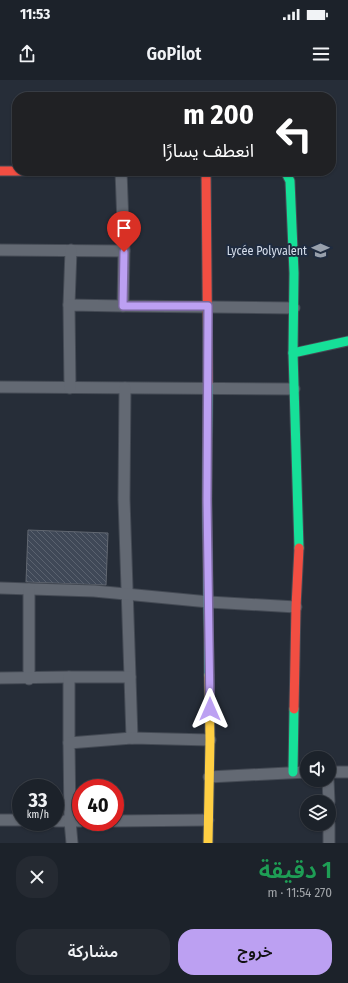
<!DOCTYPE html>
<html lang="ar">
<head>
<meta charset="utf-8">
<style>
	body { margin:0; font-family:"Fira Sans Condensed","Noto Sans Arabic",sans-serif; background:#252a32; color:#f1f3f6; direction:rtl; height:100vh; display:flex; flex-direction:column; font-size:15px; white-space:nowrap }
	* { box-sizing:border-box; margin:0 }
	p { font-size:13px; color:#a0a4a8 }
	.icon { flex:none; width:22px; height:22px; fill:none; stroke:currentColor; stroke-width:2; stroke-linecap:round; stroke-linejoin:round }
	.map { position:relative; height:763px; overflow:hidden; direction:ltr }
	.sheet { display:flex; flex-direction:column; background:#1c222a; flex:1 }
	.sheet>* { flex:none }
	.banner { position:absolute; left:12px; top:12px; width:324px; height:84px; border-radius:16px; box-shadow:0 1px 3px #0004,0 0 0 1px #3a3f47; direction:rtl; background:#202124; color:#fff; overflow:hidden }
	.tools { position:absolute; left:300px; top:671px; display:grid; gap:8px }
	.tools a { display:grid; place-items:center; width:36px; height:36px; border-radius:50%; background:#1c222a; box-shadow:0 1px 3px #0004,0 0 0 1px #3a3f47; font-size:20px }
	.speed { position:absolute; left:12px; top:699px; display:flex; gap:8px; font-size:20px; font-weight:700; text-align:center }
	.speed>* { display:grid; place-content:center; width:52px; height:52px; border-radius:50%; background:#1c222a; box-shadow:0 1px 3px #0004,0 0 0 1px #3a3f47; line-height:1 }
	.speed small { font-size:10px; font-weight:400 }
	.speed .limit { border:6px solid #d22; background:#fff; color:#111 }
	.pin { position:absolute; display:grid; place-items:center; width:34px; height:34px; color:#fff; margin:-41px -17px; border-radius:50% 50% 50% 0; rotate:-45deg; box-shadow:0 0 4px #0007 }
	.pin .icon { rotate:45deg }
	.me { position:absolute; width:44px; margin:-22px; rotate:0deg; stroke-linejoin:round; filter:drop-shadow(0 0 3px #0008) }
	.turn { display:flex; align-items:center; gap:14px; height:84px; padding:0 16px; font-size:18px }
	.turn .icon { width:52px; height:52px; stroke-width:2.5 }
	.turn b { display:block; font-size:28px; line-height:34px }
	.round { display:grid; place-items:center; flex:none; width:42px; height:42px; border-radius:16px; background:#252a32 }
	.head { display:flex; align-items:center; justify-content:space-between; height:68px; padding:0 16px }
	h1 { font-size:24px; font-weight:600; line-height:30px; color:#1e9e55 }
	.button { display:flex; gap:8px; margin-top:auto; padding:8px 16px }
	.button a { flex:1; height:46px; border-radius:16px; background:#bca0f2; color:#111; font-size:16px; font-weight:600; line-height:46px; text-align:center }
	.button a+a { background:#252a32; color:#f1f3f6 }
	.status { display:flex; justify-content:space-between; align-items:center; height:28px; padding:0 20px; background:#1c222a; direction:ltr }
	.status svg { height:11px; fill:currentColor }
	header { display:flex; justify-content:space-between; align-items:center; height:52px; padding:0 16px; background:#1c222a; font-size:18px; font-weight:600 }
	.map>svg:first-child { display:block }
	.building { fill:url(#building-back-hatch); stroke:#616771 }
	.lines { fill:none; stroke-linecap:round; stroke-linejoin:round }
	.street-casing { stroke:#444a54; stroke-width:13 }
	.fast-casing { stroke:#444a54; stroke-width:11 }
	.slow-casing { stroke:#444a54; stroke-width:11 }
	.jam-casing { stroke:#444a54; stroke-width:11 }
	.street { stroke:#636973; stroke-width:11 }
	.fast { stroke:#16e098; stroke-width:9 }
	.slow { stroke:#ffcf43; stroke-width:9 }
	.jam { stroke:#f24e42; stroke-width:9 }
	.route-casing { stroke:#7a689d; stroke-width:10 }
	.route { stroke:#bca0f2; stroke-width:7 }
	.labels { text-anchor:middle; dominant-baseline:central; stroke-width:4; stroke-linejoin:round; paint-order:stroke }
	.poi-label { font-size:12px; fill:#d6deeb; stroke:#1f2b3f; text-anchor:end }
</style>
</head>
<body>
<div class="status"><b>11:53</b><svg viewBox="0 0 49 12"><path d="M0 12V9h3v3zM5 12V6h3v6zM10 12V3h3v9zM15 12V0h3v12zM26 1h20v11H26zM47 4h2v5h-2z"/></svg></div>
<header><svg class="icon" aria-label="menu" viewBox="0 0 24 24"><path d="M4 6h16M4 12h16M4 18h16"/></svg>GoPilot<svg class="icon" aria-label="share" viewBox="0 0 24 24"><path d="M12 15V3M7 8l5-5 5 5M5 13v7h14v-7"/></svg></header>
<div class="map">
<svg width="348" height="763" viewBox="0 0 348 763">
	<defs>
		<pattern id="building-back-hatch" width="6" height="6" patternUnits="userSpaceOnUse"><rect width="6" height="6" fill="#3f4857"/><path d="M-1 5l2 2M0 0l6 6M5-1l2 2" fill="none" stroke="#5a626f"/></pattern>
	</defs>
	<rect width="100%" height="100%" fill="#262d38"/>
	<path class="building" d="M28 450 108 453 106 505 26 502Z"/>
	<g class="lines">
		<defs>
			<g id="street">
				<path d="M0 170 124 171 121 91"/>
				<path d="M124 171 123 226 294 228"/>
				<path d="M69 225 71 170"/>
				<path d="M0 307 294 309"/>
				<path d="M70 308 69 225 123 226"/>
				<path d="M125 308 124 419 130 597"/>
				<path d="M0 508 94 511 209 522 296 527"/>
				<path d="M29 509V599"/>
				<path d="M0 598 69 597"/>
				<path d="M69 663V597H130L132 658"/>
				<path d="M329 692H348"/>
				<path d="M209 697 307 692"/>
				<path d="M328 700 329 722"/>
				<path d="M0 740H21"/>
				<path d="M55 741H81"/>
				<path d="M115 741 208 740"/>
				<path d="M329 744V763"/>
				<path d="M72 763 70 741 69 663 132 658 210 660"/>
			</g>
			<g id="fast">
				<path d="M282 91 286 93 290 101 294 193 293 273 299 468"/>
				<path d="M293 273 348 261"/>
				<path d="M208 303 207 420 209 595"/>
				<path d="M293 692 294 629"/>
			</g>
			<path id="slow" d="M208 763 210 660 209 595"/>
			<g id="jam">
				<path d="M0 91H57"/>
				<path d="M206 91 208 303"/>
				<path d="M294 629 296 527 299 468"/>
			</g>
		</defs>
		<use href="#street" class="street-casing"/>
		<use href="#fast" class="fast-casing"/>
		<use href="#slow" class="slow-casing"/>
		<use href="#jam" class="jam-casing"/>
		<use href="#street" class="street"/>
		<use href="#fast" class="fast"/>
		<use href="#slow" class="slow"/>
		<use href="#jam" class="jam"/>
	</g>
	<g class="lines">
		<defs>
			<path id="route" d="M124 172 123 226H208L207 420 210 629"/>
		</defs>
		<use href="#route" class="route-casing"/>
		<use href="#route" class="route"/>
	</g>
	<defs>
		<symbol id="school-bare" viewBox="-9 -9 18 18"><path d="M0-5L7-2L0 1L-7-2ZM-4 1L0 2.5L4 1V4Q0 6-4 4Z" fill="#98a0ac" stroke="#1f2b3f" stroke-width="2.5" paint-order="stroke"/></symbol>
	</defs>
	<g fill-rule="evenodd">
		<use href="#school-bare" x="308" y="158" width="25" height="25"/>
	</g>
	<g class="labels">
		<g class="poi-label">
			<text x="307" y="171">Lycée Polyvalent</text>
		</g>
	</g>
</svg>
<div class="tools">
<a><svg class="icon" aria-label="sound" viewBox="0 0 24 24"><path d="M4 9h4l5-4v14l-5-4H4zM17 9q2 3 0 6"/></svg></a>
<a><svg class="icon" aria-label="layers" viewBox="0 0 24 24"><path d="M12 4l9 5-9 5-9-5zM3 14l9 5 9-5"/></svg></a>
</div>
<div class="speed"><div>33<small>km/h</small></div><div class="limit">40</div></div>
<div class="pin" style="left:124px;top:172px;background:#d93025"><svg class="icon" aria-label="arrive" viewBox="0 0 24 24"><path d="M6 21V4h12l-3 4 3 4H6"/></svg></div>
<svg class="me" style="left:210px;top:629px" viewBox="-20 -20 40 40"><path d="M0-17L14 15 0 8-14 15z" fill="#bca0f2" stroke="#fff" stroke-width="4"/></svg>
<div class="banner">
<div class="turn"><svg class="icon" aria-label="left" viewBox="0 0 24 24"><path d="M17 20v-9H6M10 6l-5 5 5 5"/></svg><div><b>200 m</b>انعطف يسارًا</div></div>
</div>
</div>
<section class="sheet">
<div class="head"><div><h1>1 دقيقة</h1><p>270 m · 11:54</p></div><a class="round"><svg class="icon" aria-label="close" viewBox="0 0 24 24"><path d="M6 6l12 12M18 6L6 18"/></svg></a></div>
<div class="button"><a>خروج</a><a>مشاركة</a></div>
</section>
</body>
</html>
